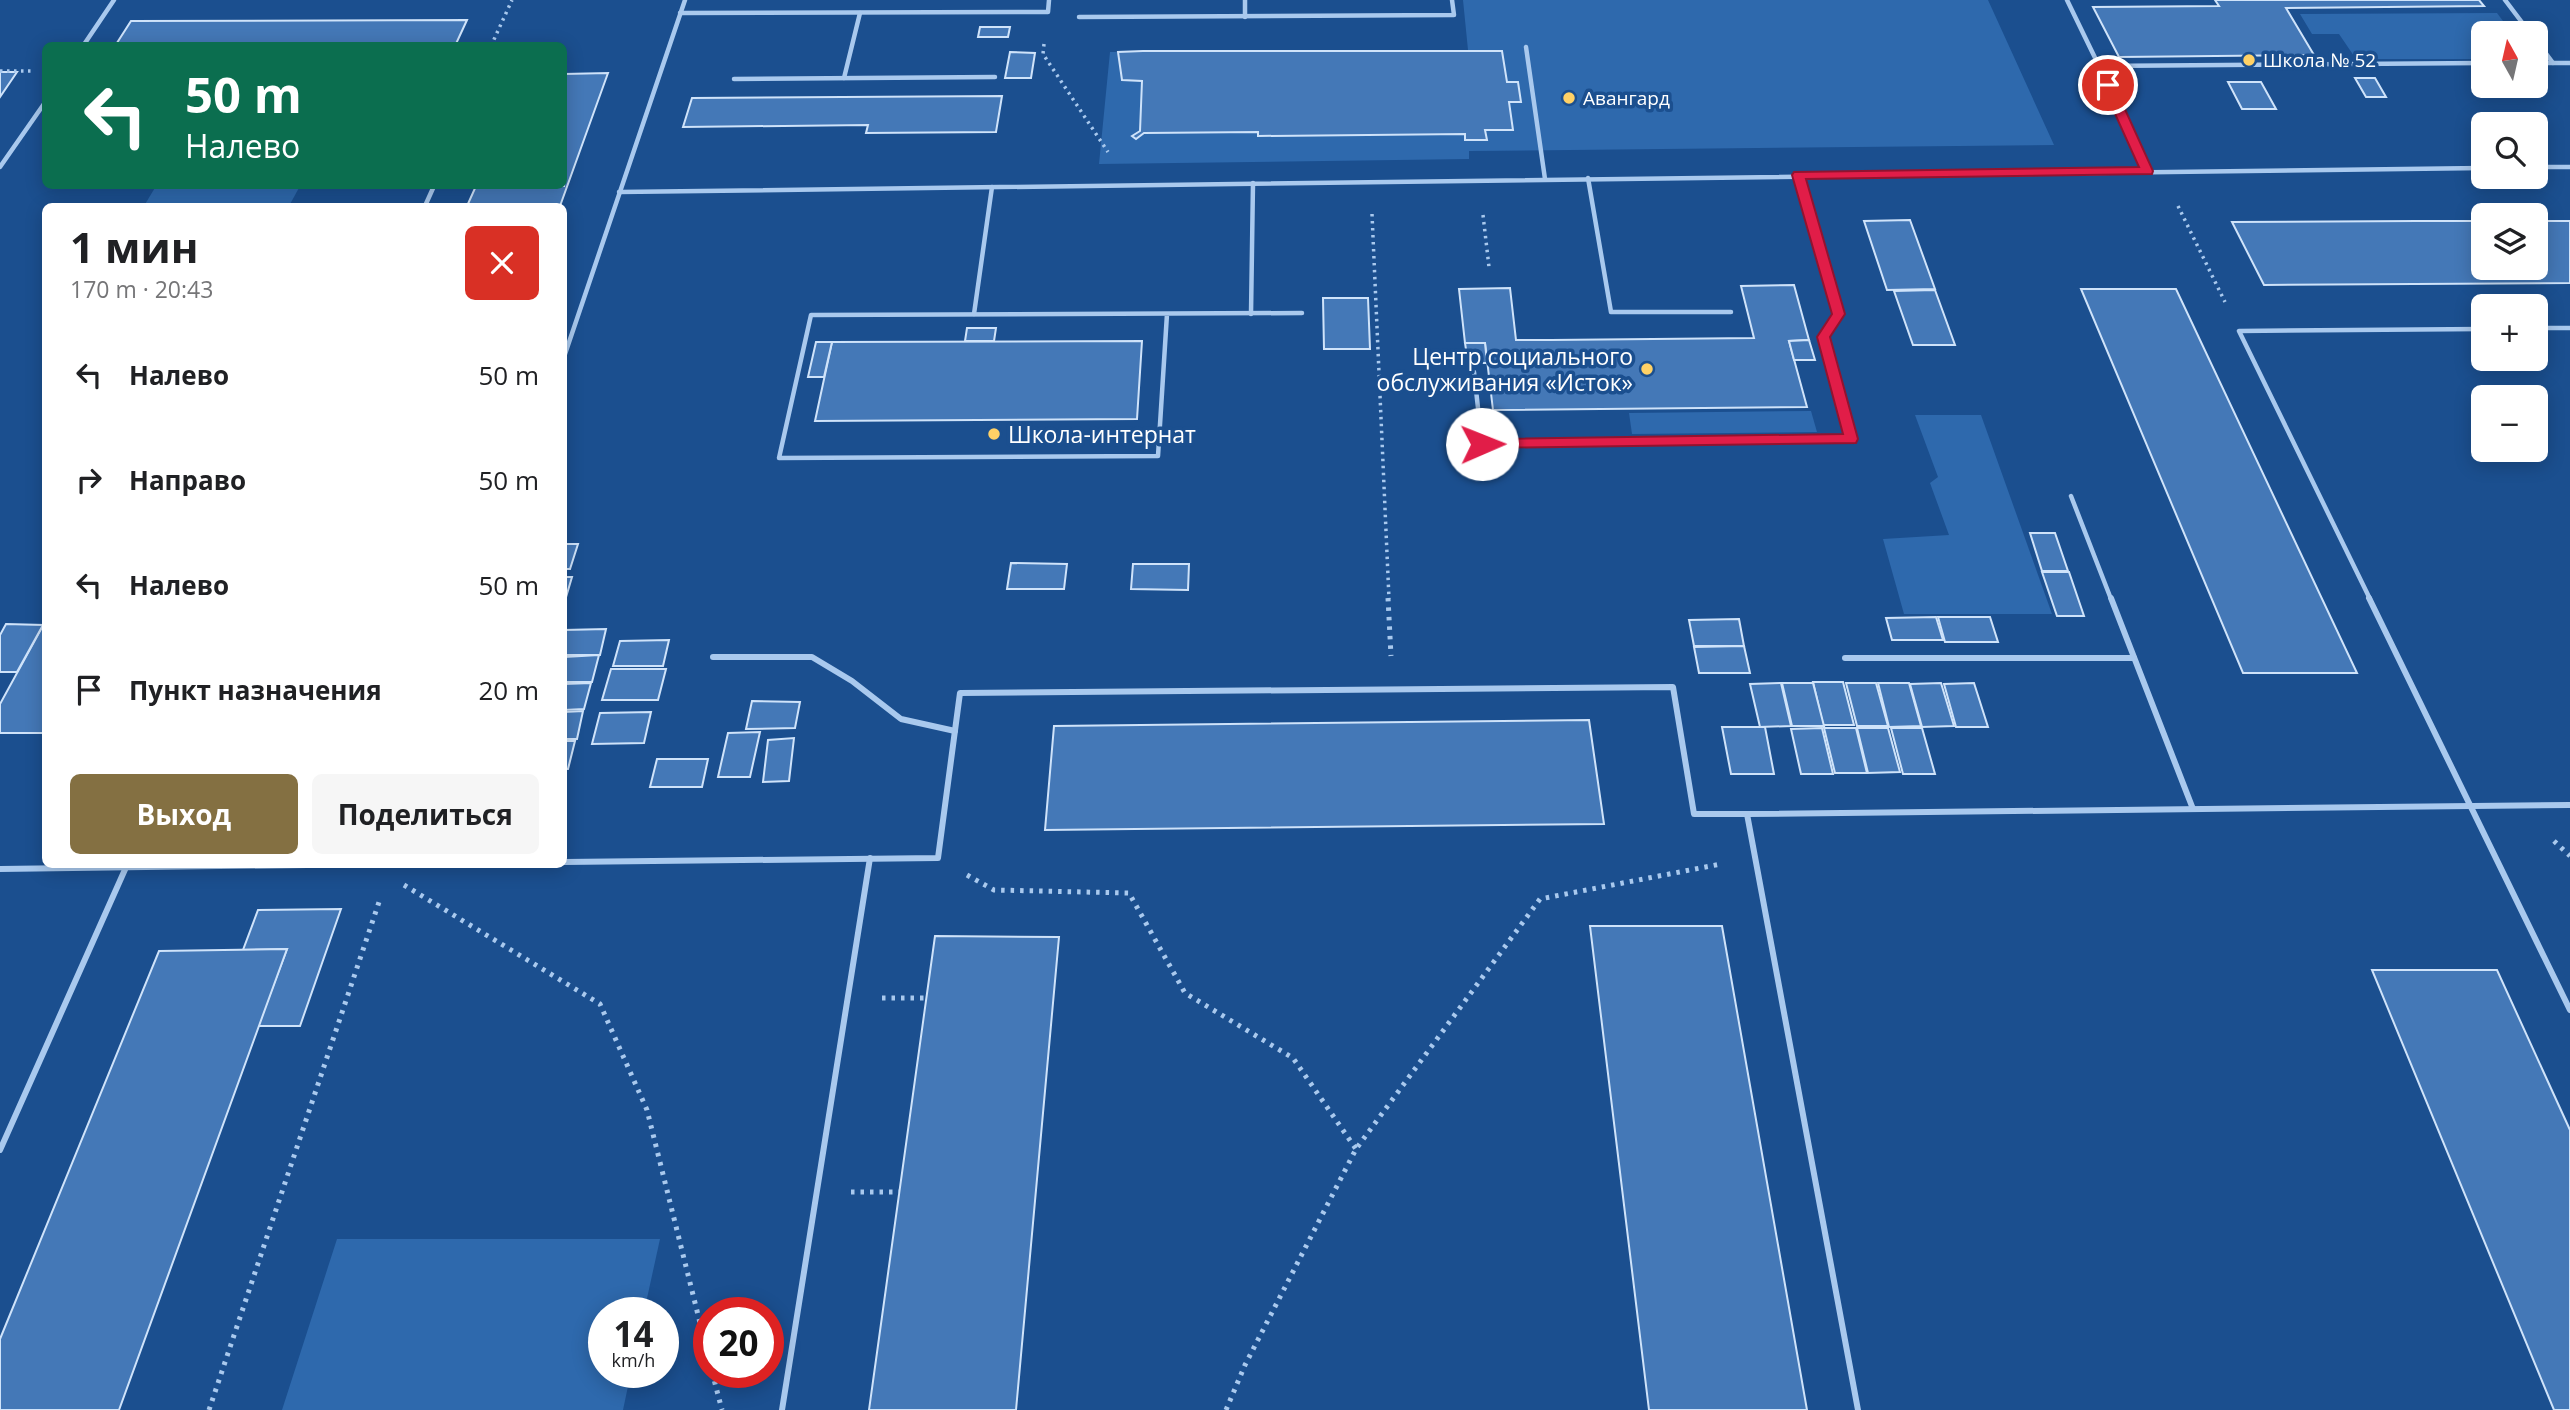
<!DOCTYPE html>
<html lang="ru">
<head>
<meta charset="utf-8">
<style>
	body { margin:0; font-family:"Open Sans",sans-serif; background:#f6f6f6; color:#202124; height:100vh; display:flex; flex-direction:column; font-size:26px; white-space:nowrap }
	* { box-sizing:border-box; margin:0 }
	p { font-size:23px; color:#757577 }
	.icon { flex:none; width:38px; height:38px; fill:none; stroke:currentColor; stroke-width:2; stroke-linecap:round; stroke-linejoin:round }
	.map { position:relative; flex:1; overflow:hidden }
	.side { position:absolute; left:42px; top:203px; width:525px; height:665px; display:flex; flex-direction:column; background:#fff; border-radius:10px; box-shadow:0 4px 18px #0003 }
	.side>* { flex:none }
	.hud { position:absolute; left:42px; top:42px; width:525px; height:147px; border-radius:10px; box-shadow:0 4px 18px #0003; background:#0b6e4f; color:#fff; overflow:hidden }
	.needle { width:46px; rotate:352deg }
	.controls { position:absolute; left:2471px; top:21px; display:grid; gap:14px }
	.controls a { display:grid; place-items:center; width:77px; height:77px; border-radius:10px; background:#fff; box-shadow:0 4px 18px #0003; font-size:35px }
	.speed { position:absolute; left:588px; top:1297px; display:flex; gap:14px; font-size:35px; font-weight:700; text-align:center }
	.speed>* { display:grid; place-content:center; width:91px; height:91px; border-radius:50%; background:#fff; box-shadow:0 4px 18px #0003; line-height:1 }
	.speed small { font-size:18px; font-weight:400 }
	.speed .limit { border:10px solid #d22; background:#fff; color:#111 }
	.pin { position:absolute; display:grid; place-items:center; width:60px; height:60px; color:#fff; margin:-30px; border:4px solid #fff; border-radius:50%; box-shadow:0 2px 7px #0007 }
	.me { position:absolute; width:77px; margin:-38px; rotate:89deg; stroke-linejoin:round; filter:drop-shadow(0 0 5px #0008) }
	.turn { display:flex; align-items:center; gap:24px; height:147px; padding:0 28px; font-size:32px }
	.turn .icon { width:91px; height:91px; stroke-width:2.5 }
	.turn b { display:block; font-size:49px; line-height:60px }
	.round { display:grid; place-items:center; flex:none; width:74px; height:74px; border-radius:10px; background:#f6f6f6 }
	.overview { display:flex; align-items:center; justify-content:space-between; height:119px; padding:0 28px }
	h1 { font-size:42px; font-weight:700; line-height:52px }
	.primary-button { display:flex; gap:14px; margin-top:auto; padding:14px 28px }
	.primary-button a { flex:1; height:80px; border-radius:10px; background:#847042; color:#fff; font-size:28px; font-weight:700; line-height:80px; text-align:center }
	.primary-button a+a { background:#f6f6f6; color:#202124 }
	ul { padding:0; list-style:none }
	li { display:flex; align-items:center; gap:21px; height:105px; padding:0 28px }
	li div { flex:1 }
	li b { display:block; font-size:26px }
	li em { font-style:normal }
	.map>svg:first-child { display:block }
	.green { fill:#2e69ad }
	.building { fill:#4478b7; stroke:#cfe3fa; stroke-width:2 }
	.lines { fill:none; stroke-linecap:round; stroke-linejoin:round }
	.path-far1 { stroke:#a9c9ee; stroke-width:3.5; stroke-dasharray:2.5 4.5; stroke-linecap:butt }
	.path { stroke:#a9c9ee; stroke-width:5; stroke-dasharray:3.5 6; stroke-linecap:butt }
	.lane-far1 { stroke:#a9c9ee; stroke-width:4.5 }
	.lane { stroke:#a9c9ee; stroke-width:6 }
	.route { fill:#e11d48; stroke:#92132f; stroke-width:2 }
	.poi-dot { fill:#ffd166; stroke:#1b4f8f; stroke-width:2.5 }
	.labels { text-anchor:middle; dominant-baseline:central; stroke-width:7; stroke-linejoin:round; paint-order:stroke }
	.far-poi-label { font-size:19px; fill:#fff; stroke:#1b4f8f; text-anchor:start }
	.poi-label { font-size:23px; fill:#fff; stroke:#1b4f8f; text-anchor:end }
</style>
</head>
<body>
<div class="map">
<svg width="2570" height="1410" viewBox="0 0 2570 1410">
	<rect width="100%" height="100%" fill="#1b4f8f"/>
	<g class="green">
		<path d="M1463 0H1988L2054 145 1469 151V159L1099 164 1110 52 1468 50Z"/>
		<path d="M2497 13 2512 33H2483V59H2356L2339 34H2312L2300 14Z"/>
		<path d="M156 186H300L289 206H144Z"/>
		<path d="M1811 411 1817 432 1632 434 1629 413Z"/>
		<path d="M1915 415H1981L2052 614H1904L1883 539 1949 535 1930 483 1938 477Z"/>
		<path d="M337 1239H660L644 1312H604V1372H631L623 1410H282Z"/>
	</g>
	<g class="building">
		<path d="M2215 0H2479L2484 6 2286 8 2314 55 2119 57 2093 7 2219 6Z"/>
		<path d="M467 20 455 46H115L131 21Z"/>
		<path d="M980 27H1010L1008 37H978Z"/>
		<path d="M1143 51H1502L1507 82H1518L1521 102H1509L1513 130H1485L1487 140H1465V134L1258 136V132L1144 133 1136 139 1132 136 1140 131 1142 81 1122 80 1118 52Z"/>
		<path d="M1010 52 1035 53 1031 78H1005Z"/>
		<path d="M0 72H17L0 97Z"/>
		<path d="M608 73 560 206H467L476 186H564V74Z"/>
		<path d="M2355 78H2375L2386 97H2366Z"/>
		<path d="M2228 82H2261L2276 109H2242Z"/>
		<path d="M1002 96 996 132 866 133 868 125 683 127 692 98Z"/>
		<path d="M1910 220 1935 289 1887 290 1864 221Z"/>
		<path d="M2417 221H2483V268H2536V221H2570V283L2264 285 2232 222Z"/>
		<path d="M1794 285 1809 340 1789 341 1807 407 1493 410 1485 343H1465L1459 289 1510 288 1516 340H1551L1754 338 1741 286Z"/>
		<path d="M2081 289H2176L2357 673H2243Z"/>
		<path d="M1935 290 1955 345H1913L1894 291Z"/>
		<path d="M1323 298H1368L1370 349H1324Z"/>
		<path d="M967 328H996L994 341H965Z"/>
		<path d="M1809 340 1815 360H1794L1789 341Z"/>
		<path d="M1142 341 1137 419 815 421 832 342Z"/>
		<path d="M816 342H832L824 377H808Z"/>
		<path d="M1465 343H1485L1487 363H1468Z"/>
		<path d="M2030 533H2055L2068 571H2042Z"/>
		<path d="M564 544H578L570 569H564Z"/>
		<path d="M1011 563 1067 564 1064 589H1007Z"/>
		<path d="M1133 564H1189L1188 590 1131 589Z"/>
		<path d="M2042 572H2069L2084 616H2057Z"/>
		<path d="M564 577H572L564 604Z"/>
		<path d="M1936 617 1943 640H1892L1886 618Z"/>
		<path d="M1938 617H1990L1998 642H1945Z"/>
		<path d="M1739 619 1744 646H1694L1689 620Z"/>
		<path d="M46 620V733H0V704Z"/>
		<path d="M6 624 43 625 17 672H0V635Z"/>
		<path d="M606 629 600 655H564V630Z"/>
		<path d="M669 640 663 666H613L620 641Z"/>
		<path d="M1744 646 1750 673H1699L1694 647Z"/>
		<path d="M599 655 592 682H564V657Z"/>
		<path d="M611 669H666L658 700H602Z"/>
		<path d="M1813 682H1843L1854 725H1823Z"/>
		<path d="M591 683 584 709 564 710V684Z"/>
		<path d="M1781 683 1791 726 1760 727 1750 684Z"/>
		<path d="M1782 683H1813L1824 726H1792Z"/>
		<path d="M1846 683H1876L1888 726H1857Z"/>
		<path d="M1878 683H1909L1921 726 1889 727Z"/>
		<path d="M1941 683 1954 726 1922 727 1910 684Z"/>
		<path d="M1974 683 1988 727H1956L1944 684Z"/>
		<path d="M752 701 800 702 795 728 746 729Z"/>
		<path d="M583 711 577 739H564V712Z"/>
		<path d="M651 712 644 743 592 744 600 713Z"/>
		<path d="M1589 720 1604 824 1045 830 1054 726Z"/>
		<path d="M1722 727H1765L1774 774H1731Z"/>
		<path d="M1822 728 1833 774H1801L1791 729Z"/>
		<path d="M1824 728H1856L1867 773H1835Z"/>
		<path d="M1857 728H1888L1900 772 1868 773Z"/>
		<path d="M1891 728H1922L1935 774H1903Z"/>
		<path d="M760 732 750 777H718L728 733Z"/>
		<path d="M794 738 789 781 763 782 768 740Z"/>
		<path d="M564 741H575L568 769H564Z"/>
		<path d="M657 759H708L702 787H650Z"/>
		<path d="M341 909 300 1026H258L287 949 243 950 258 910Z"/>
		<path d="M1590 926H1722L1807 1410H1649Z"/>
		<path d="M935 936 1059 937 1016 1410H869Z"/>
		<path d="M287 949 119 1410H0V1339L159 951Z"/>
		<path d="M2372 970H2497L2570 1130V1410H2554Z"/>
	</g>
	<g class="lines">
		<g class="path-far1">
			<path d="M1044 44 1043 54 1108 152"/>
			<path d="M491 46 512 0"/>
			<path d="M0 71H31"/>
			<path d="M2178 206 2225 302"/>
			<path d="M1372 214 1389 599"/>
			<path d="M1483 215 1489 267"/>
		</g>
		<g class="path">
			<path d="M1388 598 1391 656"/>
			<path d="M2554 841 2570 856"/>
			<path d="M967 875 994 890 1129 893 1185 993 1293 1058 1356 1149"/>
			<path d="M404 885 600 1004 647 1110 709 1359"/>
			<path d="M882 998H926"/>
			<path d="M851 1192H899"/>
			<path d="M712 1372 722 1410"/>
			<path d="M209 1410 380 899"/>
			<path d="M1226 1410 1245 1365 1356 1149 1540 899 1721 864"/>
		</g>
		<g class="lane-far1">
			<path d="M1245 0V17"/>
			<path d="M2067 0 2099 66 2483 63"/>
			<path d="M2505 0 2530 33"/>
			<path d="M680 13 1048 12 1049 0"/>
			<path d="M1079 17 1454 15 1452 0"/>
			<path d="M2536 40 2553 63H2536"/>
			<path d="M83 46 114 0"/>
			<path d="M1526 47 1545 179"/>
			<path d="M2553 63H2570"/>
			<path d="M2099 66 2147 171"/>
			<path d="M844 78 860 13"/>
			<path d="M734 79 995 77"/>
			<path d="M0 167 46 101"/>
			<path d="M2536 167H2570"/>
			<path d="M1588 178 1611 312H1731"/>
			<path d="M619 192 2483 168"/>
			<path d="M425 206 434 186"/>
			<path d="M974 314 992 187"/>
			<path d="M1167 314 1158 456 779 458 811 315 1302 313"/>
			<path d="M1251 314 1253 183"/>
			<path d="M2536 328H2570"/>
			<path d="M564 357 685 0"/>
			<path d="M1474 372 1482 444 1851 439 1823 337 1839 314 1798 175"/>
			<path d="M2071 496 2111 599"/>
			<path d="M2370 599 2239 331 2483 329"/>
		</g>
		<g class="lane">
			<path d="M2111 598 2193 809"/>
			<path d="M2369 598 2570 1010"/>
			<path d="M713 657H812L852 681 901 719 955 731"/>
			<path d="M1845 658H2134"/>
			<path d="M1747 814 2570 805"/>
			<path d="M564 862 938 858 960 693 1673 687 1694 814H1747L1858 1410"/>
			<path d="M0 869 378 864"/>
			<path d="M0 1150 127 865"/>
			<path d="M782 1410 870 858"/>
		</g>
	</g>
	<path class="route" d="M2108 82 2114 85 2153 171 2152 174 1806 179 1845 314 1830 337 1858 439 1856 443 1477 448 1475 444 1482 439 1843 434 1817 337 1832 314 1792 175 1794 172 2139 167 2102 85Z"/>
	<g class="poi-dot">
		<circle cx="2249" cy="60" r="7"/>
		<circle cx="1569" cy="98" r="7"/>
		<circle cx="1647" cy="369" r="7"/>
		<circle cx="994" cy="434" r="7"/>
	</g>
	<g class="labels">
		<g class="far-poi-label">
			<text x="2263" y="60">Школа № 52</text>
			<text x="1583" y="98">Авангард</text>
		</g>
		<g class="poi-label">
			<text x="1633" y="356">Центр социального<tspan x="1633" dy="26">обслуживания «Исток»</tspan></text>
			<text x="1008" y="434" text-anchor="start">Школа-интернат</text>
		</g>
	</g>
</svg>
<div class="controls">
<a><svg class="needle" viewBox="-14 -14 28 28"><path d="M0-13l5 13h-10z" fill="#e53935"/><path d="M0 13l5-13h-10z" fill="#757577"/></svg></a>
<a><svg class="icon" aria-label="search" viewBox="0 0 24 24"><circle cx="10" cy="10" r="6"/><path d="M15 15l6 6"/></svg></a>
<a><svg class="icon" aria-label="layers" viewBox="0 0 24 24"><path d="M12 4l9 5-9 5-9-5zM3 14l9 5 9-5"/></svg></a>
<a>+</a>
<a>−</a>
</div>
<div class="speed"><div>14<small>km/h</small></div><div class="limit">20</div></div>
<div class="pin" style="left:2108px;top:85px;background:#d93025"><svg class="icon" aria-label="arrive" viewBox="0 0 24 24"><path d="M6 21V4h12l-3 4 3 4H6"/></svg></div>
<svg class="me" style="left:1482px;top:444px" viewBox="-20 -20 40 40"><circle r="19" fill="#fff"/><path d="M0-13L10 11 0 6-10 11z" fill="#e11d48"/></svg>
<div class="hud">
<div class="turn"><svg class="icon" aria-label="left" viewBox="0 0 24 24"><path d="M17 20v-9H6M10 6l-5 5 5 5"/></svg><div><b>50 m</b>Налево</div></div>
</div>
<section class="side">
<div class="overview"><div><h1>1 мин</h1><p>170 m · 20:43</p></div><a class="round" style="background:#d93025;color:#fff"><svg class="icon" aria-label="close" viewBox="0 0 24 24"><path d="M6 6l12 12M18 6L6 18"/></svg></a></div>
<ul>
<li><svg class="icon" aria-label="left" viewBox="0 0 24 24"><path d="M17 20v-9H6M10 6l-5 5 5 5"/></svg><div><b>Налево</b></div><em>50 m</em></li>
<li><svg class="icon" aria-label="right" viewBox="0 0 24 24"><path d="M7 20v-9h11M14 6l5 5-5 5"/></svg><div><b>Направо</b></div><em>50 m</em></li>
<li><svg class="icon" aria-label="left" viewBox="0 0 24 24"><path d="M17 20v-9H6M10 6l-5 5 5 5"/></svg><div><b>Налево</b></div><em>50 m</em></li>
<li><svg class="icon" aria-label="arrive" viewBox="0 0 24 24"><path d="M6 21V4h12l-3 4 3 4H6"/></svg><div><b>Пункт назначения</b></div><em>20 m</em></li>
</ul>
<div class="primary-button"><a>Выход</a><a>Поделиться</a></div>
</section>
</div>
</body>
</html>
